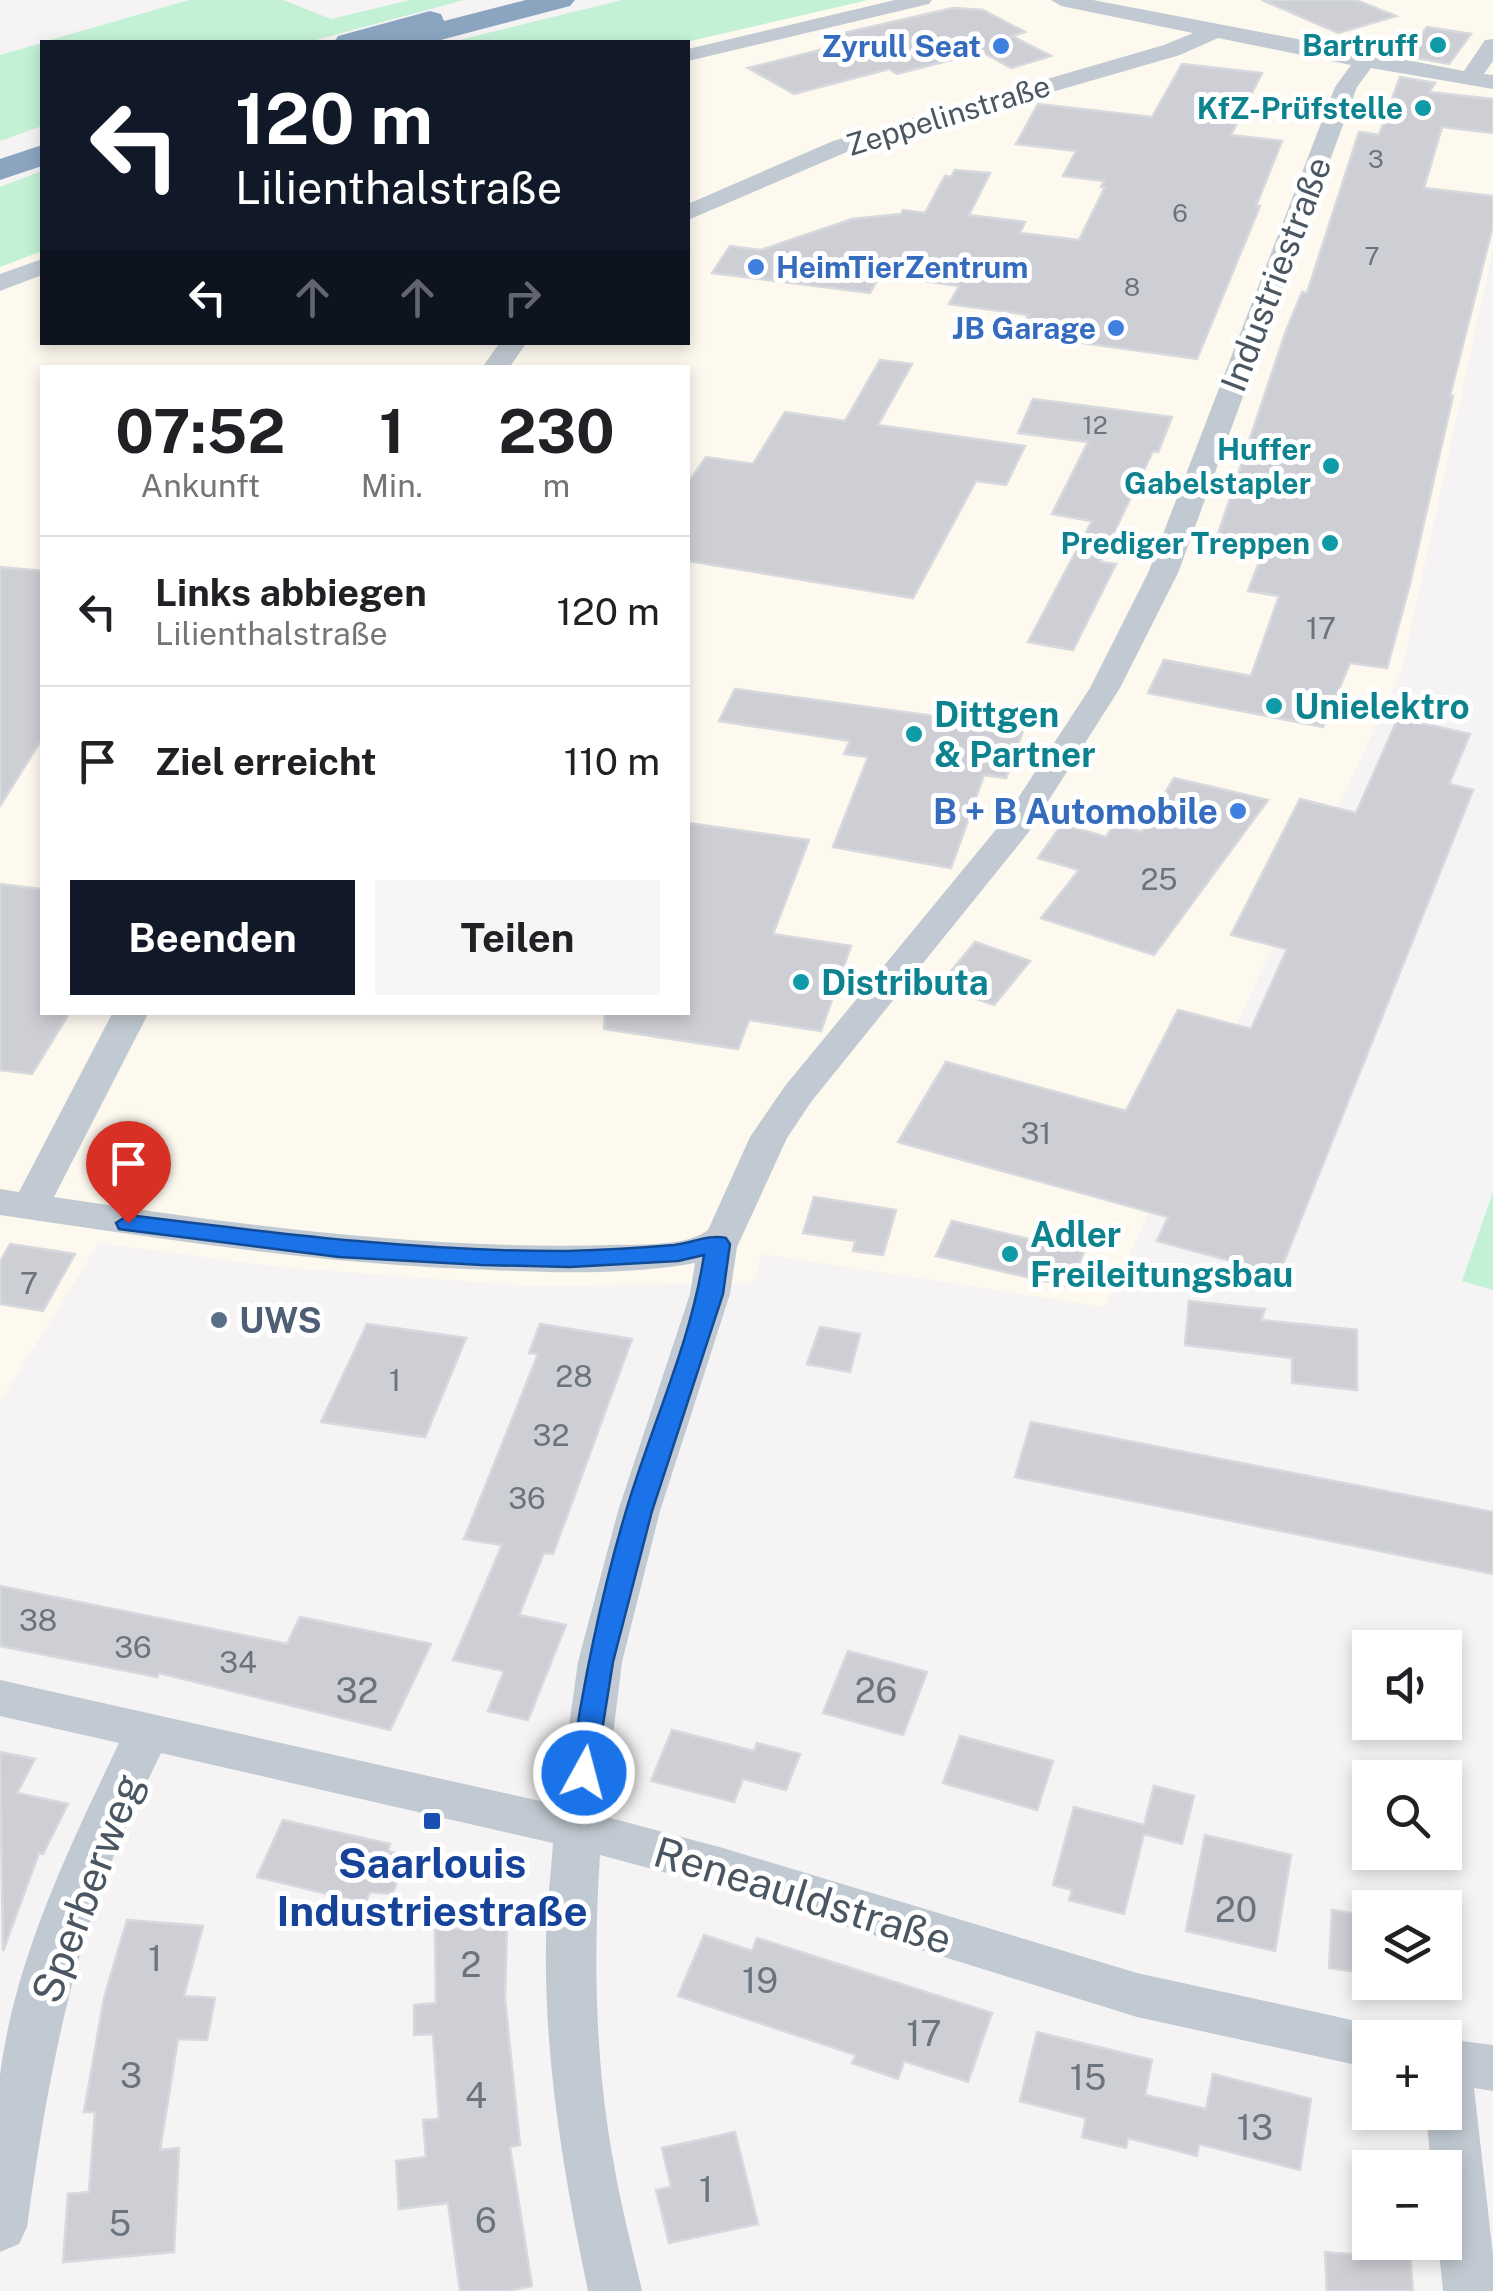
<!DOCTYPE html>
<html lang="de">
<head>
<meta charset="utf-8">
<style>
	body { margin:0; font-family:"Public Sans",sans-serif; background:#f6f6f6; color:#202124; height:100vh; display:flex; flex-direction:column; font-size:38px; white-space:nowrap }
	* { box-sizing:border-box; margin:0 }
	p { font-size:32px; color:#757577 }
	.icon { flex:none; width:55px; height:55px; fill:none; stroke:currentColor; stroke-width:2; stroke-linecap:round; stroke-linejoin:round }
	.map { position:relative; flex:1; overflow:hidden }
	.panel { position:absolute; left:40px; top:365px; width:650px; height:650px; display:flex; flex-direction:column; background:#fff; border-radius:0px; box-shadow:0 5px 15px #0003 }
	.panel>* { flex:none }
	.banner { position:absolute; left:40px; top:40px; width:650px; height:305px; border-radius:0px; box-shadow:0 5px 15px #0003; background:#111827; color:#fff; overflow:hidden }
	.buttons { position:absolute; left:1352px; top:1630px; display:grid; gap:20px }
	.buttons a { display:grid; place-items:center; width:110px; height:110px; border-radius:0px; background:#fff; box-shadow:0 5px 15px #0003; font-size:50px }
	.pin { position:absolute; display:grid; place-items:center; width:85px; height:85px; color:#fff; margin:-102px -42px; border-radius:50% 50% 50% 0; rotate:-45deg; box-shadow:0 0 10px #0007 }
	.pin .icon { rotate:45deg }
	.me { position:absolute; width:110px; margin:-55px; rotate:7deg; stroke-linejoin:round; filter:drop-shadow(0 0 8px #0008) }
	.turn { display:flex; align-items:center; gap:35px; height:210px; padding:0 30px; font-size:45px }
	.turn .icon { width:130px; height:130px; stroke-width:2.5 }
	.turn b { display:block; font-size:70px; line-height:85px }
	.lanes { display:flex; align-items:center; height:95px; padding:0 30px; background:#0003; justify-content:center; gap:50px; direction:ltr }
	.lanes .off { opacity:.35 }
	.eta { display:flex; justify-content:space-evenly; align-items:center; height:170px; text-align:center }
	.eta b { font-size:60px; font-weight:700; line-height:70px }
	.primary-button { display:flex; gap:20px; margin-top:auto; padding:20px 30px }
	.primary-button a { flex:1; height:115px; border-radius:0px; background:#111827; color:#fff; font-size:40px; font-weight:700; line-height:115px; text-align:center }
	.primary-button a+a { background:#f6f6f6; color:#202124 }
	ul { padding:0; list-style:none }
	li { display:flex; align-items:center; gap:30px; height:150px; padding:0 30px; border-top:2px solid #e0e0e0 }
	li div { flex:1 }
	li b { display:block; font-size:38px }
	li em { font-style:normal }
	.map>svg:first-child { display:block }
	.commercial { fill:#fdf9ef; fill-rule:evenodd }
	.green { fill:#c3f1d5 }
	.building { fill:#cdcfd5; stroke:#d7d9de; stroke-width:2.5 }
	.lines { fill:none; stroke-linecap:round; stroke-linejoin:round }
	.minor { fill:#c1cad2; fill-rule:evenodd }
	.highway { fill:#8ba5c1; fill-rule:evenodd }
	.route { fill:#1a73e8; stroke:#114b97; stroke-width:2.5 }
	.culture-dot { fill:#0f9aa8; stroke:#fff; stroke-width:4 }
	.shop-dot { fill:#3f7fe0; stroke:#fff; stroke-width:4 }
	.service-dot { fill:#5c6f8a; stroke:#fff; stroke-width:4 }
	.transit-dot { fill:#1a4fb4; stroke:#fff; stroke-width:4 }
	.labels { text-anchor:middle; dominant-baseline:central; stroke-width:10; stroke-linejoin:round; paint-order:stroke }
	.far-number-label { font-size:25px; fill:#6b747e }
	.far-culture-label { font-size:30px; font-weight:bold; fill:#0d838f; stroke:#fff; text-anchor:end }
	.far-shop-label { font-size:30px; font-weight:bold; fill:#366cbe; stroke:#fff; text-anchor:end }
	.far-street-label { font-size:30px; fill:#4a5661; stroke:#fff }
	.number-label { font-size:30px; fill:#6b747e }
	.street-label { font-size:35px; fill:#4a5661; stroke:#fff }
	.culture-label { font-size:35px; font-weight:bold; fill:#0d838f; stroke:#fff; text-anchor:start }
	.shop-label { font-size:35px; font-weight:bold; fill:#366cbe; stroke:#fff; text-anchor:end }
	.service-label { font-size:35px; font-weight:bold; fill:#4e5e75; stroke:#fff; text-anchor:start }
	.near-number-label { font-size:35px; fill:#6b747e }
	.near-transit-label { font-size:42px; font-weight:bold; fill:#164399; stroke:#fff }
	.near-street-label { font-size:42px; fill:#4a5661; stroke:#fff }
</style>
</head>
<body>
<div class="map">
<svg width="1493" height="2291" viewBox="0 0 1493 2291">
	<rect width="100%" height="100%" fill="#f5f3f3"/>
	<path class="commercial" d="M868 0H1493V249L1402 670 1105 1307 762 1254 753 1283 529 1286 279 1267 99 1243 0 1402V267L42 251V342H688L686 42ZM42 368H688V1012H42Z"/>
	<g class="green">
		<path d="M189 0H283L331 19 410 0H464L308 42H43Z"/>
		<path d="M622 0H868L686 42H451Z"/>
		<path d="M42 43V126L0 141V55Z"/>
		<path d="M42 171V251L0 267V187Z"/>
		<path d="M1493 1192V1290L1462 1281Z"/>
	</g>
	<g class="building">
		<path d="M1262 0H1356L1396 16 1338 33Z"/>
		<path d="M953 8 983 10 1025 32 1012 36 1051 56 1011 68 982 52 897 74 889 69 794 94 748 68 840 45 826 37Z"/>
		<path d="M1427 27 1471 34 1449 64 1405 56Z"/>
		<path d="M1182 64 1262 73 1231 135 1282 141 1256 206H1260L1197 359 1018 334 1028 315 949 304 959 286 880 275 870 293 712 273 730 246 761 250 852 219 901 214 903 210 925 213 945 176 951 177 955 170 990 173 969 215 1025 222 1020 233 1079 240 1105 187H1101L1104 181 1063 176 1076 151 1016 144 1038 104 1152 117Z"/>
		<path d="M1400 77 1435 83 1429 92 1493 99V133L1442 127 1424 188 1493 196V226L1450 396H1453L1409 588 1387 668 1350 663 1323 727 1148 693 1164 660 1251 676 1279 596 1248 591 1265 547 1216 540 1286 331 1302 292 1307 293 1359 132 1379 135Z"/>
		<path d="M880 360 912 364 878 425 1025 446 1006 485 976 481 913 598 688 561V483L706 457 753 464 785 412 845 421Z"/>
		<path d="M1033 399 1172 417 1158 452 1153 451 1100 562 1116 564 1073 650 1028 642 1092 521 1052 514 1088 442 1018 433Z"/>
		<path d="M0 567 42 571V739L0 806Z"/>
		<path d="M735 689 1024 728 1006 778 984 775 951 868 833 847 868 757 844 754 850 741 719 721Z"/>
		<path d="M1398 718 1470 734 1449 784 1473 790 1279 1274 1157 1241 1168 1217 898 1142 946 1062 1126 1111 1178 1010 1251 1029 1287 949 1231 935 1300 799 1356 813Z"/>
		<path d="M1174 778 1268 800 1154 955 1041 918 1079 870 1038 858 1062 824 1106 837 1114 824 1142 832Z"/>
		<path d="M688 823 809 840 773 934 851 946 821 1031 749 1020 738 1049 604 1029 605 1012H688Z"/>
		<path d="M0 884 42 889V1012H70L32 1074 0 1070Z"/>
		<path d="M975 942 1030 961 994 1005 939 986Z"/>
		<path d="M814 1197 896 1210 883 1255 853 1251 855 1241 803 1233Z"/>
		<path d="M952 1221 1084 1252 1070 1287 936 1256Z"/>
		<path d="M10 1244 75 1254 43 1311 0 1304V1262Z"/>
		<path d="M1189 1301 1265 1309 1261 1320 1357 1330V1390L1292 1383V1358L1185 1345Z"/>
		<path d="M367 1324 466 1338 425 1437 321 1422Z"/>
		<path d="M540 1324 632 1339 553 1554 544 1553 519 1615 566 1625 528 1720 488 1711 504 1671 453 1660 502 1545 464 1539 538 1354 529 1353Z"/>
		<path d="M820 1327 860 1334 850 1372 807 1364Z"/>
		<path d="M1031 1422 1493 1512V1574L1015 1477Z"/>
		<path d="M0 1586 287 1644 300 1617 431 1644 390 1730 159 1673 157 1677 0 1646Z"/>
		<path d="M848 1651 927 1672 903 1735 823 1713Z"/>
		<path d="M672 1730 754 1751 757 1743 800 1754 786 1790 743 1779 734 1802 651 1781Z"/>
		<path d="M960 1736 1053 1761 1037 1810 943 1783Z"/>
		<path d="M0 1752 35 1759 17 1793 68 1804 43 1854 39 1853 3 1951Z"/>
		<path d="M1154 1786 1194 1796 1182 1844 1144 1834 1124 1914 1069 1900 1072 1890 1053 1885 1074 1807 1144 1825Z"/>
		<path d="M283 1820 390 1844 388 1851 408 1856 392 1894 370 1892 365 1903 257 1877Z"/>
		<path d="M1205 1835 1291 1855 1275 1951 1186 1931Z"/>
		<path d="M1332 1910 1370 1916V1974L1329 1968Z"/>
		<path d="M127 1920 203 1926 184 1996 215 1998 207 2040 178 2039 160 2150 179 2148 174 2252 63 2262 68 2194 89 2192 95 2112H84L104 1998Z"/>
		<path d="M507 1926 505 1999 520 2145 510 2147 532 2286 507 2291H460L448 2203 399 2209 396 2161 426 2157 423 2120 439 2119 433 2034 414 2035V2005L436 2003 435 1930Z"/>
		<path d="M704 1935 752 1951 757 1938 992 2013 968 2082 904 2061 898 2079 852 2063 856 2055 678 1996Z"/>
		<path d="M1037 2032 1152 2060 1145 2095 1206 2109 1213 2074 1311 2099 1300 2170 1199 2144 1197 2156 1128 2138 1126 2148 1082 2137 1086 2118 1020 2101Z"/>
		<path d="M735 2132 758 2224 669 2243 656 2190 671 2187 662 2148Z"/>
		<path d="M1375 2242H1409L1413 2291H1327L1325 2252 1376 2256Z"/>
	</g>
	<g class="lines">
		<g class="minor">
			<path d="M895 0H932L929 4 688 61V49Z"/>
			<path d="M1051 0H1093L1464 71 1485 40 1493 39V61L1484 74 1493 75V89L1371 68 1357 87 1178 573 1120 688 1028 833 811 1102 787 1138 737 1247 730 1294 660 1511 622 1662 603 1816 723 1848 1137 1973 1370 2024 1388 2030 1391 2038H1370V2068L1137 2017 723 1888 600 1855C593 1959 595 2067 615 2170 622 2211 633 2251 642 2291H588C564 2176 544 2060 546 1942 546 1909 551 1876 553 1843L161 1753C137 1803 112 1854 95 1907 60 2011 42 2119 27 2227L19 2244 0 2252C0 2194 0 2132 0 2075 15 1958 69 1848 119 1743L0 1716V1680L558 1805 578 1662 618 1511 690 1294 695 1263C628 1275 559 1273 491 1270 326 1265 163 1239 0 1215V1189L19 1192 113 1012H149L54 1197C239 1225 424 1250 611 1245 639 1244 686 1247 708 1230L750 1137 785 1086 1003 821 1090 688 1148 573 1335 87 1351 65 1218 38 1180 55 849 151 688 220V204L833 141 1164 45 1193 33 1061 6Z"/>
			<path d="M42 259V275L0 291V274Z"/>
			<path d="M500 342H527L509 368H482Z"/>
			<path d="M1445 2039 1493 2045V2091L1474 2088 1493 2255V2291H1443L1438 2242H1445V2168H1431L1426 2112H1445Z"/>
		</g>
		<g class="highway">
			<path d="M526 0H575L570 6 433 42H334L338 36 430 11 441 14 444 21Z"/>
			<path d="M42 145V166L0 180V159Z"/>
		</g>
	</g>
	<path class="route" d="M128 1215C274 1233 420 1252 568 1251 603 1250 639 1248 674 1245 691 1243 710 1234 726 1238L730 1244 723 1294 652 1511 613 1662 594 1781 584 1785 574 1781 570 1773C583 1684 600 1598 626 1511 651 1426 691 1343 704 1255L678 1261 570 1267 482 1265 339 1257 119 1229 116 1223Z"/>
	<g class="culture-dot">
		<circle cx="1438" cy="45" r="10"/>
		<circle cx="1423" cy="108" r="10"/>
		<circle cx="1331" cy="466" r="10"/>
		<circle cx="1330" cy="543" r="10"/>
		<circle cx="1274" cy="706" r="10"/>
		<circle cx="914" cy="734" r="10"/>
		<circle cx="801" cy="982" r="10"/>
		<circle cx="1010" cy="1254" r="10"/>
	</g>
	<g class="shop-dot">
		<circle cx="1001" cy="46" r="10"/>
		<circle cx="756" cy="267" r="10"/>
		<circle cx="1116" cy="328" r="10"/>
		<circle cx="1238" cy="811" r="10"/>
	</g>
	<circle class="service-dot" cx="219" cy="1320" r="10"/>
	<rect class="transit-dot" x="422" y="1811" width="20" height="20" rx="5"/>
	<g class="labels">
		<g class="far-number-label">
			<text x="1376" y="159">3</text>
			<text x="1180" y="213">6</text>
			<text x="1372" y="256">7</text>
			<text x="1132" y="287">8</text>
			<text x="1095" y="425">12</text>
		</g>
		<g class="far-culture-label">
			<text x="1418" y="45">Bartruff</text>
			<text x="1403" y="108">KfZ-Prüfstelle</text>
			<text x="1311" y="449">Huffer<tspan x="1311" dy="34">Gabelstapler</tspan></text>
			<text x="1310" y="543">Prediger Treppen</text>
		</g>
		<g class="far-shop-label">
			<text x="981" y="46">Zyrull Seat</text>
			<text x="776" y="267" text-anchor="start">HeimTierZentrum</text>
			<text x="1096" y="328">JB Garage</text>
		</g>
		<g class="far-street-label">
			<text transform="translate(948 115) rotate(-17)">Zeppelinstraße</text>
		</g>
		<g class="number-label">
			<text x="1321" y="628">17</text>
			<text x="1159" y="879">25</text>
			<text x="1036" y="1133">31</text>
			<text x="29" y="1283">7</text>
			<text x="574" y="1376">28</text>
			<text x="395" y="1380">1</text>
			<text x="551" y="1435">32</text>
			<text x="527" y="1498">36</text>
			<text x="38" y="1620">38</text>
			<text x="133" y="1647">36</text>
			<text x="238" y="1662">34</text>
		</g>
		<g class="street-label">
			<text transform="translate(1276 274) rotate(-69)">Industriestraße</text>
		</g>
		<g class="culture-label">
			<text x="1294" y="706">Unielektro</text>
			<text x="934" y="714">Dittgen<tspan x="934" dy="40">&amp; Partner</tspan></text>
			<text x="821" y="982">Distributa</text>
			<text x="1030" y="1234">Adler<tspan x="1030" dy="40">Freileitungsbau</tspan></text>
		</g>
		<g class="shop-label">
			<text x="1218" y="811">B + B Automobile</text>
		</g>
		<g class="service-label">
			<text x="239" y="1320">UWS</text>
		</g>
		<g class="near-number-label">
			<text x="357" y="1690">32</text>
			<text x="876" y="1690">26</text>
			<text x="1236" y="1909">20</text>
			<text x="155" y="1958">1</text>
			<text x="471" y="1964">2</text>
			<text x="760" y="1980">19</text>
			<text x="924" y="2033">17</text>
			<text x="131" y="2075">3</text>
			<text x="1088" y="2077">15</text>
			<text x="476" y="2095">4</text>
			<text x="1255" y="2127">13</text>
			<text x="706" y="2189">1</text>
			<text x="486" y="2220">6</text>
			<text x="120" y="2223">5</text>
		</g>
		<g class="near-transit-label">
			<text x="432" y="1862">Saarlouis<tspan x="432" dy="48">Industriestraße</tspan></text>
		</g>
		<g class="near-street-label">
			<text transform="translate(87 1888) rotate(-69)">Sperberweg</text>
			<text transform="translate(803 1895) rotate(17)">Reneauldstraße</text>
		</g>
	</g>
</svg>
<div class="buttons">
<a><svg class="icon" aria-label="sound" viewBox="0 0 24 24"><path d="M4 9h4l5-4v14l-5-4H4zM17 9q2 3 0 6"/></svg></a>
<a><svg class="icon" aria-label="search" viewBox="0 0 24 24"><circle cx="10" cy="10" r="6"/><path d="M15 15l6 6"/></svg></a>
<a><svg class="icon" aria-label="layers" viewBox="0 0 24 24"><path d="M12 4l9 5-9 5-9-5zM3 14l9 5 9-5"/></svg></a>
<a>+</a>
<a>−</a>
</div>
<div class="pin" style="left:128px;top:1223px;background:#d93025"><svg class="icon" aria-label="arrive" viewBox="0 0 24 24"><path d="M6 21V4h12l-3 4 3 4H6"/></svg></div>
<svg class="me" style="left:584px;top:1773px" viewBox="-20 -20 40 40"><circle r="17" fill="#1a73e8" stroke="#fff" stroke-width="3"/><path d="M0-11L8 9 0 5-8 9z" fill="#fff"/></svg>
<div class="banner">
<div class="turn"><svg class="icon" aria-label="left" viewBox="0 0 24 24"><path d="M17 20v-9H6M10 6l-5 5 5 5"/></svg><div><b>120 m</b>Lilienthalstraße</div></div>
<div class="lanes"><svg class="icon" aria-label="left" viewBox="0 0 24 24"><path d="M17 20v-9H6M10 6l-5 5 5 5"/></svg><svg class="icon off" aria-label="ahead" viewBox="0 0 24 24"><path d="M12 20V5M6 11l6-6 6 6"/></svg><svg class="icon off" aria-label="ahead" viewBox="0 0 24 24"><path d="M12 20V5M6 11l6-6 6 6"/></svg><svg class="icon off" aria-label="right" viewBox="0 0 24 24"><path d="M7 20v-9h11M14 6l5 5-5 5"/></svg></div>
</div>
<section class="panel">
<div class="eta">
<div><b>07:52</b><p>Ankunft</p></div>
<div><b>1</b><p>Min.</p></div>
<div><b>230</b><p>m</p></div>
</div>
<ul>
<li><svg class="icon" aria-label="left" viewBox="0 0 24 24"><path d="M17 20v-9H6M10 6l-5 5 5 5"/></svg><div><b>Links abbiegen</b><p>Lilienthalstraße</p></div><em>120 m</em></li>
<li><svg class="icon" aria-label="arrive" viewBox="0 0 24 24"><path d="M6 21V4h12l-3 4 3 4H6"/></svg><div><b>Ziel erreicht</b></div><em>110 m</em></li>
</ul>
<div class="primary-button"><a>Beenden</a><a>Teilen</a></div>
</section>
</div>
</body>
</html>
